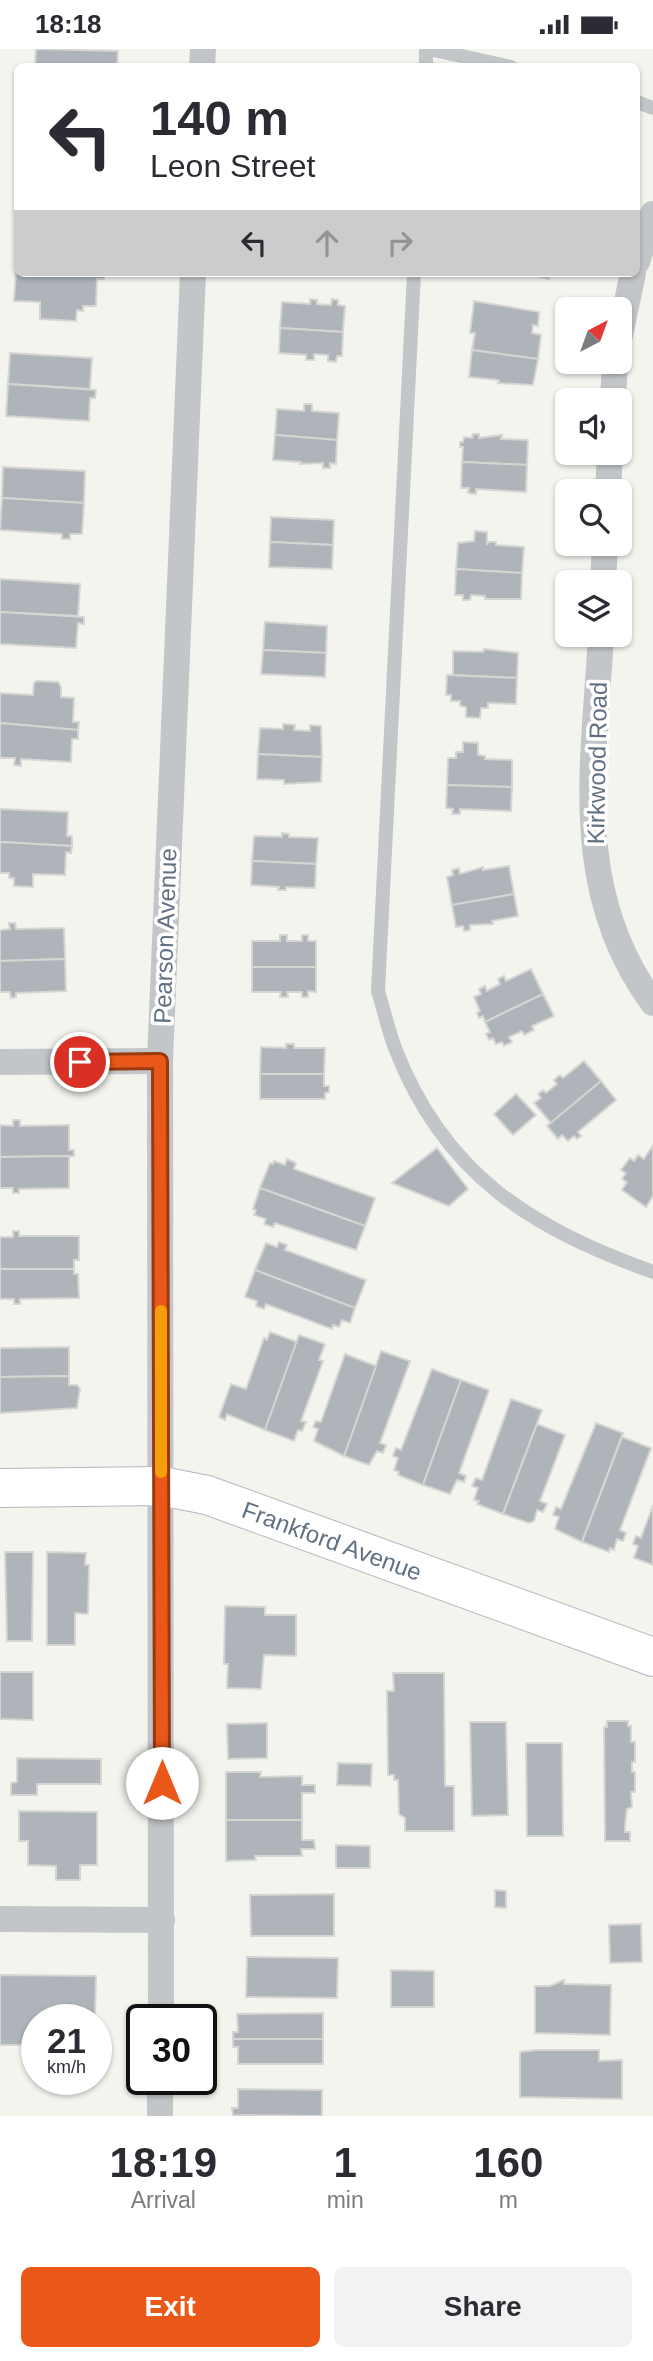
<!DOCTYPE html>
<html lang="en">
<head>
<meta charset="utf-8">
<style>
	body { margin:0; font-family:Arial,sans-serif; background:#f2f2f3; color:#2b2b33; height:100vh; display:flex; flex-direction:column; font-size:26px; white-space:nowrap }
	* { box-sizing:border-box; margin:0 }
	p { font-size:23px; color:#7c7c81 }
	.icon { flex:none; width:38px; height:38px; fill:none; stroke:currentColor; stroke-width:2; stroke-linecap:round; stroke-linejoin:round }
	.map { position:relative; height:2067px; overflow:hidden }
	.sheet { display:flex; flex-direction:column; background:#fff; flex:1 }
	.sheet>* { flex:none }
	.guide { position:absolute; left:14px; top:14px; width:626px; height:214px; border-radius:10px; box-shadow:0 2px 5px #0004; background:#fff; color:#2b2b33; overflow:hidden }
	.needle { width:46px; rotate:41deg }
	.fabs { position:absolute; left:555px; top:248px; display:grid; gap:14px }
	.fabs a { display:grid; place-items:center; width:77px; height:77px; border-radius:10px; background:#fff; box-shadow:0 2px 5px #0004; font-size:35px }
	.speed { position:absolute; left:21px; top:1955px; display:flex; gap:14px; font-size:35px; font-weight:700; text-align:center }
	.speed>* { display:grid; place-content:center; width:91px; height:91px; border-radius:50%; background:#fff; box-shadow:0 2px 5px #0004; line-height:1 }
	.speed small { font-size:18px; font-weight:400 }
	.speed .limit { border:4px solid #111; border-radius:10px; background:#fff; color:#111 }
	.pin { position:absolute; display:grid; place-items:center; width:60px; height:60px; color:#fff; margin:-30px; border:4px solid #fff; border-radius:50%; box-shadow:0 2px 7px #0007 }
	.me { position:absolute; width:77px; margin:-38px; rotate:0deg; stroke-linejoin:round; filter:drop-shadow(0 0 5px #0008) }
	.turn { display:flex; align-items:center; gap:24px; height:147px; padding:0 21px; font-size:32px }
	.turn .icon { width:91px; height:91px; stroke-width:2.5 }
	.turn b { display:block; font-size:49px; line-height:60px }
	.lanes { display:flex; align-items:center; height:66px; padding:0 21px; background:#0003; justify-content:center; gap:35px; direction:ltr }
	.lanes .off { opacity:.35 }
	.eta { display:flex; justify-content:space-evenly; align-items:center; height:119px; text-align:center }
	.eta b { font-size:42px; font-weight:700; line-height:49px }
	.cta { display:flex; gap:14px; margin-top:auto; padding:14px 21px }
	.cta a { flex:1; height:80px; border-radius:10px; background:#ea5819; color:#fff; font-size:28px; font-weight:700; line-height:80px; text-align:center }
	.cta a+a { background:#f2f2f3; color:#2b2b33 }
	.status { display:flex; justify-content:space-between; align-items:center; height:49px; padding:0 35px; background:#fff; direction:ltr }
	.status svg { height:19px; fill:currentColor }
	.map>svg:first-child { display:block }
	.building { fill:#aeb4ba; stroke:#d5d5d2; stroke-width:2 }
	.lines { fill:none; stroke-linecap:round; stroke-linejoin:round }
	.primary-casing { stroke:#b3b7bb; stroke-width:40 }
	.lane { stroke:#c3c6c9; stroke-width:14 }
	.street { stroke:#c3c6c9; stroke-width:26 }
	.primary { stroke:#fff; stroke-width:38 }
	.route-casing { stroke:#983910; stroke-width:18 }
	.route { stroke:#ea5819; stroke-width:12 }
	.slow { stroke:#f59e0b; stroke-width:12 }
	.labels { text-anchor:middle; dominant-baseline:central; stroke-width:7; stroke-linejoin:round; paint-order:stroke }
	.street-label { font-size:24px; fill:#617182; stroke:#fff }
</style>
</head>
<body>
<div class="status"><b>18:18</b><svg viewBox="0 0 49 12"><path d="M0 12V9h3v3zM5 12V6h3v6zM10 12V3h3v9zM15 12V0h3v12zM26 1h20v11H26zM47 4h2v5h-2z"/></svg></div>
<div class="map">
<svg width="653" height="2067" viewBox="0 0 653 2067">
	<rect width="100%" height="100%" fill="#f4f4ef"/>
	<g class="building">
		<path d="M36 0 118 2 117 18H35Z"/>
		<path d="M16 221 18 224 104 225V230H97L96 257H83V262L77 261 76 272 40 270V253L14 252Z"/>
		<path d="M523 224H550L549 230Z"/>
		<path d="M310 250 317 251V255L331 256 332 250 338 251V256L345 257 343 283 280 279 282 253 310 255Z"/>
		<path d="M474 252 539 263 538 277 533 276 532 284 541 286 538 310 472 301 475 284H470Z"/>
		<path d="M280 279 343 283 342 307H337L336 313 328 312V306L314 305V311H306V306L279 304Z"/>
		<path d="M472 301 538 310 533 336 498 334 499 331 469 328Z"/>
		<path d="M10 304 92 309 90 340 8 335Z"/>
		<path d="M8 335 96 341 95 349H90L89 372 6 367Z"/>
		<path d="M304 355H312V362L339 364 337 391 275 386 277 360 304 362Z"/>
		<path d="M473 385H479V389L502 386 501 390 528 391 527 416 462 413 463 398H460V393H463L464 388 472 389Z"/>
		<path d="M275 386 337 391 336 415 330 414V419H323V414L300 415 301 413 273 411Z"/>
		<path d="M462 413 527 416 526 443 476 440V445L468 444 469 439H461Z"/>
		<path d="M3 418 85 422 84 454 2 449Z"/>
		<path d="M2 449 84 454 82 485H70V490H62V485L0 481Z"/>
		<path d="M271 468 334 471 333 496 270 493Z"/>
		<path d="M475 482 487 483V496L488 493H496V496L524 498 522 524 456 520 458 494 474 492Z"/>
		<path d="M270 493 333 496 332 520 269 518Z"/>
		<path d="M456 520 522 524 521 550H485V547L471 546 470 551H463V546H455Z"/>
		<path d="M0 530 80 535 78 567 0 563Z"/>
		<path d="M0 563 84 568V575L78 574 76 599 0 595Z"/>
		<path d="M265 573 327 577 326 604 263 601Z"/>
		<path d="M484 600 518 604 517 629 453 626V602L483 603Z"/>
		<path d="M263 601 326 604 325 628 261 625Z"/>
		<path d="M447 626 517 629 516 655 488 654V659H481L480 669 466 668V658L460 657V652H451V646H446Z"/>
		<path d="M37 632 58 633 61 638V648L74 649 73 673H79L78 681 0 674V644L33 646 34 634Z"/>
		<path d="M0 674 78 681V690H72L71 713 21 710V717L14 716 15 709H0Z"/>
		<path d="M283 675 295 676 294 681 310 682V676L321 677 322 708 258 705 260 679 283 680Z"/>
		<path d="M463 693 478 694V706L485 707V710L512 711V738L447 736 448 709H456V703H463Z"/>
		<path d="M258 705 322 708 321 733 284 735V731L257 730Z"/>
		<path d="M447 736 512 738 511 762 460 760V765H452L453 760 446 759Z"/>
		<path d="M0 760 68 763 67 787H72V797L0 793Z"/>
		<path d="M282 784 289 785V788L318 789 316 815 252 812 254 787 282 788Z"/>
		<path d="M0 793 72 797 71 804 66 803 65 826 33 825V838L14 837V829H9V824H0Z"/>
		<path d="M252 812 316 815 315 839 286 838V841H278L279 838 251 836Z"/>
		<path d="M509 817 514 845 452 856 447 828 453 826 452 821 459 819 460 825 483 818V821Z"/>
		<path d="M514 845 518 867 492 872 493 875 470 876V881L464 882 463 877 456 878 452 856Z"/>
		<path d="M9 874H15L16 880 64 879 65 910 0 912V881L10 880Z"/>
		<path d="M280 886H287V892H302V886H308V892H316V918H252V892H280Z"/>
		<path d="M65 910 66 942 16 944V948L11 949 10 943H0V912Z"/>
		<path d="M252 918H316V943L308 942V948H302V943H287L288 948H280L281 943H252Z"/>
		<path d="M531 920 543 945 485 973 483 967 479 969 477 964 480 962 474 948 481 945 479 940 485 937 487 942 500 935 498 930 504 927 506 932Z"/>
		<path d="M543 945 554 967 532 977 534 981 524 986 522 982 509 988 512 993 504 997 502 993 496 995 493 989 489 991 486 985 490 983 485 973Z"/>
		<path d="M286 995H294V999H325L324 1025H260L261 998 286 999Z"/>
		<path d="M584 1012 601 1032 551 1074 534 1054 541 1049 538 1045 543 1041 546 1044 557 1035 554 1031 560 1026 563 1029Z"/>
		<path d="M260 1025H324V1037H329V1043L325 1044V1050H260Z"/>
		<path d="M601 1032 616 1051 578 1083 581 1087 577 1090 574 1087 568 1092 562 1086 558 1090 547 1077Z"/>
		<path d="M516 1045 536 1066 513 1086 494 1065Z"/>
		<path d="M13 1071H20V1077L69 1076V1101H74V1107L0 1108V1076L13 1077Z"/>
		<path d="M653 1096V1147L646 1158 622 1141 627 1133 622 1130 626 1124 621 1121 630 1109 634 1112 638 1106 644 1110Z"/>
		<path d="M437 1099 468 1140 449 1157 392 1134Z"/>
		<path d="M69 1107V1139L19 1140V1144H13V1139H0V1108Z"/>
		<path d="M287 1110 296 1114 294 1120 375 1149 365 1177 260 1139 270 1114 273 1115 274 1112 285 1116Z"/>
		<path d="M260 1139 365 1177 356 1201 275 1174 273 1178 264 1175 266 1170 254 1166 256 1161 253 1160Z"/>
		<path d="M13 1182H19V1187H79V1211H74V1220H0V1188H13Z"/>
		<path d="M279 1193 287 1196 285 1201 366 1231 355 1259 255 1221 266 1194 277 1198Z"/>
		<path d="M0 1220H74V1225H78L79 1249 20 1250V1255H14V1250H0Z"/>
		<path d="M255 1221 355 1259 350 1274 342 1271 339 1278 333 1276 332 1280 266 1255 264 1260 256 1257 257 1252 245 1248Z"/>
		<path d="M270 1283 297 1293 265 1381 227 1365 225 1371 219 1368 231 1335 246 1340 264 1289 267 1291Z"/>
		<path d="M299 1286 325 1295 319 1311 323 1312 301 1372 306 1373 302 1382 298 1381 294 1392 265 1381Z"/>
		<path d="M69 1298V1327L0 1328V1299Z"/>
		<path d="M381 1302 410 1312 380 1394 386 1396 383 1404 377 1402 369 1416 344 1407Z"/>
		<path d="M345 1305 376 1317 344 1407 314 1392 318 1380 313 1378 316 1372 321 1373Z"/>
		<path d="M432 1320 461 1331 423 1436 398 1426 399 1423 394 1421 398 1409 393 1407 396 1399 401 1401Z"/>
		<path d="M69 1327V1336H77L80 1340 77 1359 0 1364V1328Z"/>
		<path d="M461 1331 489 1341 459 1424 466 1427 464 1433 457 1431 450 1445 423 1436Z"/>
		<path d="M511 1350 542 1361 503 1465 477 1455 479 1452 474 1451 478 1439 472 1437 476 1429 482 1431Z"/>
		<path d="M596 1374 623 1384 582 1493 555 1480 559 1468 553 1466 556 1458 561 1460Z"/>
		<path d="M537 1375 565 1386 540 1452 547 1455 543 1463 537 1461 534 1472 529 1474 503 1465Z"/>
		<path d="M622 1388 651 1399 620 1481 626 1484 623 1492 617 1490 614 1501 610 1499 609 1503 582 1493Z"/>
		<path d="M653 1456V1516L634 1509 638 1497 633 1495 636 1487 641 1489Z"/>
		<path d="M5 1503H33L32 1592H7Z"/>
		<path d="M47 1503 86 1504 85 1516H89L88 1565 75 1564V1596H47Z"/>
		<path d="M225 1557 265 1558V1566H296V1607L264 1606 261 1640 227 1639 228 1615H224Z"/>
		<path d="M0 1623H33V1671L0 1670Z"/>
		<path d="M393 1624H444L445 1737H454V1782H405V1769L399 1765 398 1731H394V1726H388L387 1642H394Z"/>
		<path d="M607 1672H628V1677H631V1693H635V1713H632V1723H635V1743H631L632 1758 627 1760 625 1777V1783H630V1792H605L604 1678H607Z"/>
		<path d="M470 1673H506L508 1766 472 1767Z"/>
		<path d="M267 1674V1709L228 1710 227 1675Z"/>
		<path d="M526 1694H562L563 1787H527Z"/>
		<path d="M17 1709 101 1710V1735H37V1746H11V1734L17 1733Z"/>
		<path d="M338 1714 372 1715 371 1737 337 1736Z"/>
		<path d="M226 1723H261L260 1728 302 1727V1736H315V1744H302V1771H226Z"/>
		<path d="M19 1762 97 1763V1816H80V1831H56V1817L28 1816V1792H19Z"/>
		<path d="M226 1771H302V1791H314L315 1800H301L302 1807H255L256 1811 226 1812Z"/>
		<path d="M336 1796 370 1797V1819H336Z"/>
		<path d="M495 1841 506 1842V1859L495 1858Z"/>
		<path d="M334 1845V1887H251L250 1846Z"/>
		<path d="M641 1875 642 1913 610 1914 609 1876Z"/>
		<path d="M247 1908 338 1909 337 1949 246 1948Z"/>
		<path d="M391 1921 434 1922V1958H391Z"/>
		<path d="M0 1926 96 1927 95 1970H37V1996H0Z"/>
		<path d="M564 1931V1935L611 1936 610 1986 535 1984V1937H550Z"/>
		<path d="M323 1964V1990H233V1983H238L237 1965Z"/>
		<path d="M233 1990H323V2015H238V1998H233Z"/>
		<path d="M537 2001H599V2012L622 2011V2050L520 2048V2003Z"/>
		<path d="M238 2040 322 2041V2067L233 2066 232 2059H238Z"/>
	</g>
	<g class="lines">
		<defs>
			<g id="primary">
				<path id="s1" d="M0 1439 161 1437 207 1446 653 1608"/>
			</g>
		</defs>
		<use href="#primary" class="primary-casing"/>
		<g class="lane">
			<path d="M429 0 511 18"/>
			<path d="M426 18V0"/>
			<path d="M637 53 653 59"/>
			<path d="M414 224 378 942C384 961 388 981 395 999 444 1126 531 1179 653 1223"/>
		</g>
		<g class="street">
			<path d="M202 18 203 0"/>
			<path d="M637 213 653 165"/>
			<path d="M620 286 633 224"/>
			<path d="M613 352 615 313"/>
			<path d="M608 443 610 404"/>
			<path d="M603 534 605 495"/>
			<path d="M601 586C594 716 570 842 653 954"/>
			<path d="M0 1013 160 1012"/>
			<path d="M0 1870 162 1871"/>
			<path d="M161 1970 160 1012 193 224"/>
			<path d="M160 2067V2030"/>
		</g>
		<use href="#primary" class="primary"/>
	</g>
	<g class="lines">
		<defs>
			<path id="route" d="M80 1013 160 1012 162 1734"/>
		</defs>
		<use href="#route" class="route-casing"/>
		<use href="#route" class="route"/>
		<path class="slow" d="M161 1262V1423"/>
	</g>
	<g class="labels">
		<g class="street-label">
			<text transform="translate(597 714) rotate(-89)">Kirkwood Road</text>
			<text transform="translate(165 887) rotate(-88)">Pearson Avenue</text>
			<text stroke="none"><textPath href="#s1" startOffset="341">Frankford Avenue</textPath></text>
		</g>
	</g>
</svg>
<div class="fabs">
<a><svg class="needle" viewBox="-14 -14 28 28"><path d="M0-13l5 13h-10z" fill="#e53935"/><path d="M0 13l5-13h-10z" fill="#7c7c81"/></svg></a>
<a><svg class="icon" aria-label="sound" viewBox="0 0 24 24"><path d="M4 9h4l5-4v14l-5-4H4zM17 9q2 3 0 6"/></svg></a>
<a><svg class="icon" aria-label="search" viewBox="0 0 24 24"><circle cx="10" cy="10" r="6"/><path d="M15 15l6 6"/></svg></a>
<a><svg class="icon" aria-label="layers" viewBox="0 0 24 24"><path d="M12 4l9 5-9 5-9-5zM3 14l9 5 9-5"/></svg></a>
</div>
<div class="speed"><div>21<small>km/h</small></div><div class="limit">30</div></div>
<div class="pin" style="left:80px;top:1013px;background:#d93025"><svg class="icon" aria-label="arrive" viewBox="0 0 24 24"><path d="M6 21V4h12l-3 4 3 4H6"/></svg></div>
<svg class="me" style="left:162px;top:1734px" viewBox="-20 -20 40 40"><circle r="19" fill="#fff"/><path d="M0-13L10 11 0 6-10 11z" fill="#ea5819"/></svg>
<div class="guide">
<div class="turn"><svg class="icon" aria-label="left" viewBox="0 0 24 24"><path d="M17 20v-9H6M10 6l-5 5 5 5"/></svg><div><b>140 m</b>Leon Street</div></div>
<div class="lanes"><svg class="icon" aria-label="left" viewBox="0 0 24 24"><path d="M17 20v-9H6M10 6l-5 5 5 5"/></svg><svg class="icon off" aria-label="ahead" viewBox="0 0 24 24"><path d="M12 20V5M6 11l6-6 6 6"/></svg><svg class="icon off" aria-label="right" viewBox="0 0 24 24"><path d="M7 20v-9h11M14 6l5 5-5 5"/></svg></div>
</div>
</div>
<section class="sheet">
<div class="eta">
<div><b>18:19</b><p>Arrival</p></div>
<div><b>1</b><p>min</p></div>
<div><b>160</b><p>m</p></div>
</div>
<div class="cta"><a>Exit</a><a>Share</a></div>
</section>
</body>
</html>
